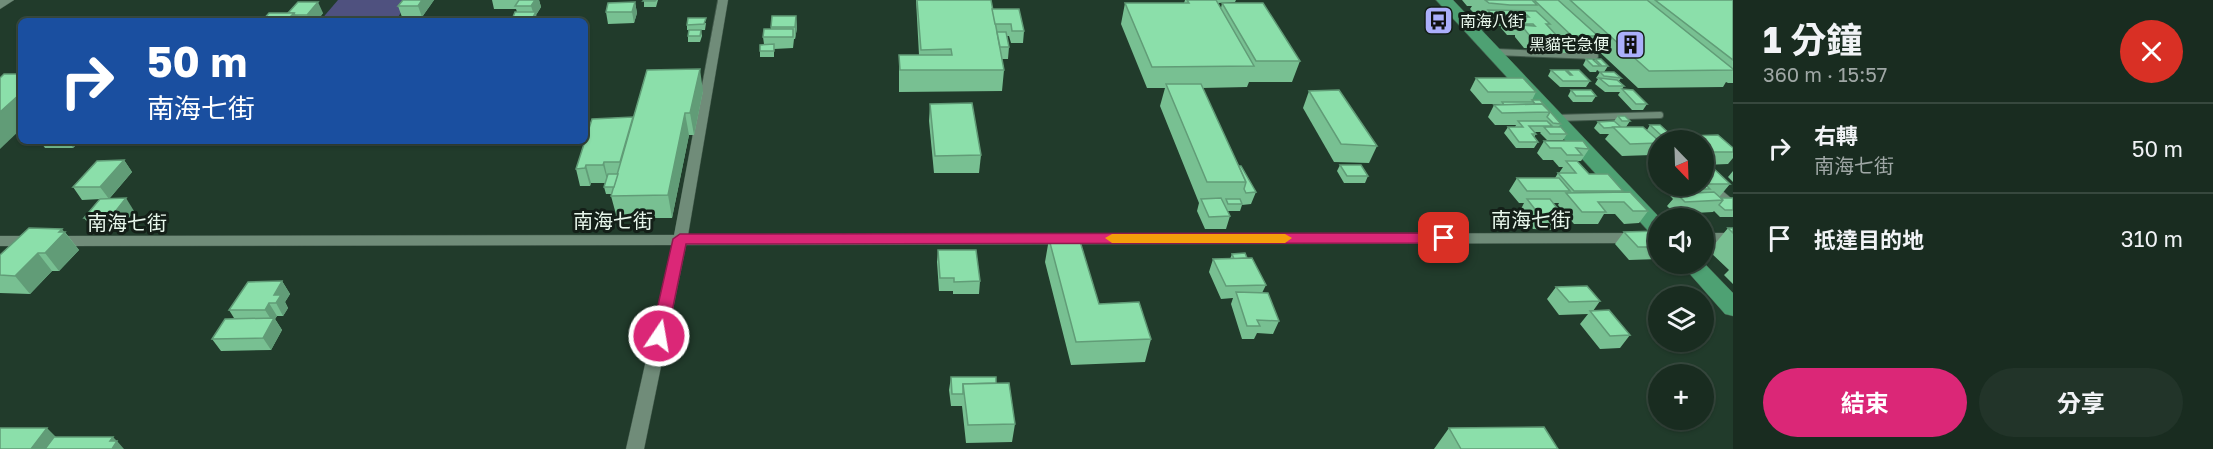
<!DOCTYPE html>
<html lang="zh-TW">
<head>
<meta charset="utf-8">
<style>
	body { margin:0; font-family:"Golos Text","Noto Sans TC",sans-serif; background:#223429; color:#f1f3f6; height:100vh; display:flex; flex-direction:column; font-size:22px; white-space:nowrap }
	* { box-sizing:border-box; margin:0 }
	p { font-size:20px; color:#9fa7a5 }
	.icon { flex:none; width:33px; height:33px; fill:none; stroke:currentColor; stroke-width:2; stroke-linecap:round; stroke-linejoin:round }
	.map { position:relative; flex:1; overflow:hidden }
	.sheet { display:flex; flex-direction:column; background:#192c20; width:480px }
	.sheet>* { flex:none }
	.hud { position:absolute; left:18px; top:18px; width:570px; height:126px; border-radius:9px; box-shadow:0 2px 4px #0004,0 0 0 2px #37483e; background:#1a4fa0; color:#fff; overflow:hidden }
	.needle { width:39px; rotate:157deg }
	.controls { position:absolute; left:1648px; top:130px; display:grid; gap:12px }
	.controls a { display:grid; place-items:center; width:66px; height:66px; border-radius:50%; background:#192c20; box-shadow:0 2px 4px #0004,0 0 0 2px #37483e; font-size:30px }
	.pin { position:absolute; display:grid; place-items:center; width:51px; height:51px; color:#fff; margin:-26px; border-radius:12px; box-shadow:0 3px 9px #0006 }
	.me { position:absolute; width:66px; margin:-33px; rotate:12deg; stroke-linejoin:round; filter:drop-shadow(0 0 4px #0008) }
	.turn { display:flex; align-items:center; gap:21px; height:126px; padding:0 30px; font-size:27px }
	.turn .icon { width:78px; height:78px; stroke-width:2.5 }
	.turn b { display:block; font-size:42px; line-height:51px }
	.round { display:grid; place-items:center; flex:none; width:63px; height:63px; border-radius:32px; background:#223429 }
	.overview { display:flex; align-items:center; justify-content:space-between; height:102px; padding:0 30px }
	h1 { font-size:36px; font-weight:700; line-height:45px }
	.cta { display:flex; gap:12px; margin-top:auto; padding:12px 30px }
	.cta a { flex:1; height:69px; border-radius:36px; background:#db2777; color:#fff; font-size:24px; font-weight:700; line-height:69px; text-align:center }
	.cta a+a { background:#223429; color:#f1f3f6 }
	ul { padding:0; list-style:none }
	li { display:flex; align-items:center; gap:18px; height:90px; padding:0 30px; border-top:2px solid #37483e }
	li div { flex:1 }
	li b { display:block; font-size:22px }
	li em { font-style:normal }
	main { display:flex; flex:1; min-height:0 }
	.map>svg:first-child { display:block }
	.green { fill:#4f517f }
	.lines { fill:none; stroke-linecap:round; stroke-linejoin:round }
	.lane-far1-casing { stroke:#42594b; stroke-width:8 }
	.lane-casing { stroke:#42594b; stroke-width:9 }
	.street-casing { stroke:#42594b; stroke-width:1 }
	.secondary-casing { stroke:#42594b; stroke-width:1 }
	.primary-casing { stroke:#42594b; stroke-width:1 }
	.lane-far1 { stroke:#708c79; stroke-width:6 }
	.lane { stroke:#708c79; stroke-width:8 }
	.street { fill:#708c79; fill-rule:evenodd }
	.secondary { fill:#708c79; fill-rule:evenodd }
	.primary { fill:#4ea173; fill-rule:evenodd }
	.wall { fill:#78c092 }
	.shaded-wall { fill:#619c77 }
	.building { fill:#8bdfaa; stroke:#619c77; stroke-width:1.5 }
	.route { fill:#db2777; stroke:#8e194d; stroke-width:1.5 }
	.slow { fill:#f59e0b }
	.labels { text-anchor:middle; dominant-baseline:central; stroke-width:6; stroke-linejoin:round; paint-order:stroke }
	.far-poi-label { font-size:16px; fill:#e8f7ec; stroke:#141f18; text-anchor:start }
	.street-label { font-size:20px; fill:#e8f7ec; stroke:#141f18 }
</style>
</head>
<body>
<main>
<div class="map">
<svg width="1733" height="449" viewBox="0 0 1733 449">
	<rect width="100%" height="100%" fill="#213b2b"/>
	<path class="green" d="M338 0H408L396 21H320Z"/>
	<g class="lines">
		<defs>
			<g id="lane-far1">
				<path d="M1496 52 1595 56"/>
				<path d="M1555 118 1660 115"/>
				<path d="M1704 179 1722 195"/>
			</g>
			<path id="lane" d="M1720 194 1733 205"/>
			<g id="street">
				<path d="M718 0H728L688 235 1659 233V243L686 245 644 449H626L672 245 56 246 49 241 56 236 674 235Z"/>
				<rect x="1704" y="233" width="29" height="10"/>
				<path d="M0 236H34L41 241 34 246H0Z"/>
			</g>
			<path id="secondary" d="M0 0H14L0 9Z"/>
			<g id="primary">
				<path d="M1436 0H1453L1661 219 1659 237 1652 235Z"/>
				<path d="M1704 263 1733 293V316L1725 314 1681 264Z"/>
			</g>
		</defs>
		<use href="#lane-far1" class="lane-far1-casing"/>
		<use href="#lane" class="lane-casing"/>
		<use href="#street" class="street-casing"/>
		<use href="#secondary" class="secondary-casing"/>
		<use href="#primary" class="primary-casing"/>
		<use href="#lane-far1" class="lane-far1"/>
		<use href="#lane" class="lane"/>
		<use href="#street" class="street"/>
		<use href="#secondary" class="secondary"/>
		<use href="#primary" class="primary"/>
	</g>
	<g class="wall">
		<path d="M403 0H434L422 17H402L398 6Z"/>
		<path d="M492 0H539L541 7 536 15 537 18 535 21H514L513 17 517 12 516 9H494Z"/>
		<path d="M644 0H658L656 7H644Z"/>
		<path d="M916 0H991L992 9 1024 31 1023 43H1011L1009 36H1007L1009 47 1008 59H1002L1004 70 1002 91 899 92V55H919Z"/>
		<path d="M1185 0H1236L1235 2 1218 3 1221 8 1222 3 1300 61 1292 82H1249L1247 87 1202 88 1239 166 1256 192 1251 204 1242 205 1240 211H1227L1230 216 1226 229H1205L1197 211 1199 203 1160 106 1165 88H1147L1121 24 1125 3H1184Z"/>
		<path d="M1462 0H1733V83H1728L1726 82 1723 87 1638 88 1592 45 1588 53H1563L1554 44 1552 49 1524 48 1515 37V35H1507L1501 28V26H1487L1483 21 1484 20H1481L1470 9 1472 6H1467Z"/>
		<path d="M635 2 637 13 634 23 608 24 606 12Z"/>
		<path d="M269 13H323L317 21H262Z"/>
		<path d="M796 16 797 28 795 39H794L793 48 774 49V57H760V51L764 44 763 37 771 29V27Z"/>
		<path d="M706 23 705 30H701L702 36 700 42H688V36L689 30H687V25Z"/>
		<path d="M1586 59 1594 61 1595 59 1608 66 1604 72 1621 78 1619 81 1624 86 1622 89 1647 104 1643 110H1632L1618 95 1620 92H1605L1595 84 1598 79 1596 78 1600 72 1597 70 1596 72H1590L1583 65Z"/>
		<path d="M1551 70 1566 72 1567 70 1590 81 1586 87H1560L1548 76Z"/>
		<path d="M1476 78 1536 92 1531 102 1532 100H1540L1561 124 1558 127 1567 134 1563 140H1547L1540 133 1541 132H1534L1536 134 1534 137 1538 142 1534 148H1516L1504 133 1508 127H1515L1516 125H1495L1488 117 1494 105H1500L1501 104H1482L1470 90Z"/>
		<path d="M1571 90 1596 96 1592 102H1573L1568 96Z"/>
		<path d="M703 91 694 135H689L672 218H617L611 196 612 194H606L604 187 606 183H591L590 186H580L576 169 633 117Z"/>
		<path d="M1309 91 1377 146 1369 163 1334 162 1303 108Z"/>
		<path d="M930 104 981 155 979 173H934L929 121Z"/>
		<path d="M1618 116 1630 121 1626 127 1647 130 1650 125 1672 136 1668 141H1659V146L1652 155 1622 156 1605 139 1609 134H1600L1594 128 1598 122 1614 121Z"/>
		<path d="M1718 135 1733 148V158L1728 164 1704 165V141H1685L1689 136Z"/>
		<path d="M40 141H80L73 148H45Z"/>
		<path d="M1544 141 1589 149 1581 161H1578V162L1589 174 1623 191 1622 192 1648 211 1639 223 1624 224 1615 214H1604L1598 224H1574L1558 205 1559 203H1553L1564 217 1555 230 1533 229 1520 211 1524 203H1519L1509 191 1517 178H1555L1558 173H1559L1563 167H1559L1553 160H1543L1537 153Z"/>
		<path d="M124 160 132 172 109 199 134 211 120 229 94 230 84 218 101 199 82 200 73 187Z"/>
		<path d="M1658 161H1659V173L1654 167Z"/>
		<path d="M1340 165 1368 176 1365 183H1344L1337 171Z"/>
		<path d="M1704 166 1730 184 1720 196H1719L1721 198H1733V217H1720L1714 211 1713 212 1675 214 1667 206 1673 199 1661 186H1704Z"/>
		<path d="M1733 171V182L1728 177Z"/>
		<path d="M1728 228H1733V284L1724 275 1729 270 1709 251Z"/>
		<path d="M1659 231V259L1629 260 1615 244 1624 232Z"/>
		<path d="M65 232 79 250 59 271H52L30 294 0 293V255Z"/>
		<path d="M1049 239 1099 304 1151 339 1145 362 1071 365 1045 262Z"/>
		<path d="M938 250 980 281 979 294H953V291H939L937 262Z"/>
		<path d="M1232 254 1247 258 1266 285 1262 293 1279 321 1273 334 1257 333 1254 339H1242L1231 304 1233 298 1221 299 1209 272 1213 259H1230Z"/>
		<path d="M282 281 290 294 285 302 288 308 283 316H277L275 319 282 330 271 350 221 351 212 339 234 318 229 310Z"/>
		<path d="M1556 287 1600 301 1593 311 1630 335 1620 348 1600 349 1580 324 1588 314 1559 315 1547 299Z"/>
		<path d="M951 377 996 383 1015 424 1012 442 966 443 962 406H951L949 390Z"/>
		<path d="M1449 428 1558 449H1434Z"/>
	</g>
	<g class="shaded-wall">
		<path d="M422 0H434L422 17 418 6Z"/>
		<path d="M535 0H539L541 7 536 15 537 18 535 21H534L533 17 534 15 531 6Z"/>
		<path d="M318 2 323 13 317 21H310L307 15Z"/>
		<path d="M635 2 637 13 634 23 632 12Z"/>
		<path d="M294 13 296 17 297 16 300 21H293L291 16Z"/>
		<path d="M796 16 797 28 795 39V27Z"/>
		<path d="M700 69 703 91 694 135 690 113Z"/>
		<path d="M21 93V129L0 149V112Z"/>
		<path d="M685 113 689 135 672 218 668 195Z"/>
		<path d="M69 141H80L73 148Z"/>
		<path d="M124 160 132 172 109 199 100 187Z"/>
		<path d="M604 162 608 180V183L603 165Z"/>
		<path d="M586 165 591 183 590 186 585 168Z"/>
		<path d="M126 198 134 211 120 229 111 217Z"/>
		<path d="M62 229 79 250 59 271 45 253Z"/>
		<path d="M38 253 52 271 30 294 15 276Z"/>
		<path d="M282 281 290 294 285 302 288 308 283 316 276 303 274 295Z"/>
		<path d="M269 303 277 316 275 319 282 330 271 350 263 338 272 321 265 310Z"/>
		<path d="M47 428 68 449H31Z"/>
		<path d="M113 437 117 441 124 449H112L110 441Z"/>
	</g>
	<g class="building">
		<path d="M403 0H422L418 6H398Z"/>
		<path d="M519 0H535L531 6H515Z"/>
		<path d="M644 0H656L655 1H643Z"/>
		<path d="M917 0H991L1004 70H900L899 55H952L951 49 921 50Z"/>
		<path d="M1187 0H1216L1254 66 1152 67 1125 3H1189Z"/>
		<path d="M1485 0H1532L1537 5H1510L1489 3Z"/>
		<path d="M1534 0H1558L1598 36H1572Z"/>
		<path d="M1570 0H1647L1733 69V70L1649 71Z"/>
		<path d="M1655 0H1733V60Z"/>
		<path d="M298 2H318L307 15H295L294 13H288Z"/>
		<path d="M635 2 632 12H606L608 3Z"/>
		<path d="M1222 3H1263L1300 61H1256Z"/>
		<path d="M992 9H1019L1024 31H1012L1011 24H995Z"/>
		<path d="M1488 10 1536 11 1550 24H1546L1558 37 1530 36 1521 25 1535 26 1533 24H1513L1506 17H1529L1527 15H1492Z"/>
		<path d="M515 12H536L533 17H513Z"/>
		<path d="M269 13H294L291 16H297L293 21H262Z"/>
		<path d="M772 16H796L795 27H771Z"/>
		<path d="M509 17 507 21H469L471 18Z"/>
		<path d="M688 18H706L704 24 687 25Z"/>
		<path d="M764 29H793V37H763Z"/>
		<path d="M689 30H701L700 36H688Z"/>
		<path d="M997 32H1006L1009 47H1000Z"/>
		<path d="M774 44V51H760V45Z"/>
		<path d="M1586 59H1592L1600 66H1593Z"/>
		<path d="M1595 59H1601L1608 66H1602Z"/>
		<path d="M700 69 690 113H685L668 195 611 196 647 70Z"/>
		<path d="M1551 70H1565L1570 75H1572L1567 70H1579L1590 81H1563Z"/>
		<path d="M1600 72H1614L1621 78 1604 76Z"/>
		<path d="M4 74H21V93L0 112V78Z"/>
		<path d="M1476 78H1523L1536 92H1488Z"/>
		<path d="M1599 78 1617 80 1624 86H1609Z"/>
		<path d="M1166 84H1201L1246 182H1207Z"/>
		<path d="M1622 89 1633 90 1647 104H1636Z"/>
		<path d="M1339 90 1377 146 1341 144 1309 91Z"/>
		<path d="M1571 90H1591L1596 96H1576Z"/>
		<path d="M1532 100H1540L1561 124 1553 123 1547 117 1550 112 1542 104H1535Z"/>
		<path d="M1502 102H1533L1535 104 1504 105Z"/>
		<path d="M972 103 981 155 935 156 930 104Z"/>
		<path d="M1542 104 1550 112 1502 113 1494 105Z"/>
		<path d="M1618 116H1625L1630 121H1622Z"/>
		<path d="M633 117 620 162H604L603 165H586L585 168 576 169 592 119Z"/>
		<path d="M1518 121H1547L1552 126H1529L1536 134H1532L1538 142H1519L1508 127H1523Z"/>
		<path d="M1614 121 1621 127 1604 128 1598 122Z"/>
		<path d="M1650 125H1660L1672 136H1662Z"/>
		<path d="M1544 127H1561L1567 134H1550Z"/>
		<path d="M1613 127H1643L1659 141V143L1630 144Z"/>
		<path d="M1718 135 1733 148V152H1707L1704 149V141H1695L1689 136Z"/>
		<path d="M1544 141H1583L1589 149 1576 148 1582 155H1567L1561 148H1550Z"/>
		<path d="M124 160 100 187H73L97 161Z"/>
		<path d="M1566 161H1577L1589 174H1608L1623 191H1574L1558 173H1576Z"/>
		<path d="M1340 165H1361L1368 176H1347Z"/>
		<path d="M1239 166H1241L1256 192 1246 193 1244 189 1246 182Z"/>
		<path d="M1704 166H1711L1730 184H1705L1710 189H1685L1682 186H1704Z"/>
		<path d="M608 174H618L614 187H604Z"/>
		<path d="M1517 178H1559L1570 191H1527Z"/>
		<path d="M1630 192 1648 211H1633L1624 202H1598L1606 212H1582L1566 193Z"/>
		<path d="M1714 192 1723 200 1685 202 1677 194Z"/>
		<path d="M126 198 111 217 84 218 100 199Z"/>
		<path d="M1221 198 1230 216 1209 217 1201 199Z"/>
		<path d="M1721 198H1733V210H1725L1719 205 1723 200Z"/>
		<path d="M1226 199H1240L1242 204H1228Z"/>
		<path d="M1527 199H1550L1564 217H1541Z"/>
		<path d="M29 228 62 229 59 232H65L45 253H38L15 276 0 275V255Z"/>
		<path d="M1728 228H1733V233Z"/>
		<path d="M1659 231V247H1638L1624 232Z"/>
		<path d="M1079 238 1099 304 1139 302 1151 339 1076 342 1049 239Z"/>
		<path d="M938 250H976L980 281 954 282V278H940Z"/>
		<path d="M1245 253 1247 258 1234 259 1232 254Z"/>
		<path d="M1252 258 1266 285 1226 286 1213 259Z"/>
		<path d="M282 281 274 295H281L276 303H269L265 310H229L248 282Z"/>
		<path d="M1587 286 1600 301 1569 302 1556 287Z"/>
		<path d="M1236 292 1268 293 1279 321 1257 320 1260 326H1247Z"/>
		<path d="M1609 310 1630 335 1610 336 1590 311Z"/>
		<path d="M274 318 263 338 212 339 225 319Z"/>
		<path d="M951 377H996V383L963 384V394H952Z"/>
		<path d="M1009 383 1015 424 968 425 963 384Z"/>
		<path d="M1544 427 1558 449H1461L1449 428Z"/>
		<path d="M0 428H47L31 449H0Z"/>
		<path d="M54 437H113L110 441H117L112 449H45Z"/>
	</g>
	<path class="route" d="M1444 233 1451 238 1444 243 686 244 667 336 665 340H654L651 336 673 239 680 234Z"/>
	<path class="slow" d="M1112 234H1285L1292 238 1285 243H1112L1105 238Z"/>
	<defs>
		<symbol id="bus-square" viewBox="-11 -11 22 22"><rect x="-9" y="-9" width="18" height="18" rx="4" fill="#abaffb" stroke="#141f18"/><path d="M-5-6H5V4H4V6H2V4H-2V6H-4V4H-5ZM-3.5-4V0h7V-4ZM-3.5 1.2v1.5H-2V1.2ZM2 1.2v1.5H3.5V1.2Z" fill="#111"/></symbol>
		<symbol id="building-square" viewBox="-11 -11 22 22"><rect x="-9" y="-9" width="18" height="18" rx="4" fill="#abaffb" stroke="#141f18"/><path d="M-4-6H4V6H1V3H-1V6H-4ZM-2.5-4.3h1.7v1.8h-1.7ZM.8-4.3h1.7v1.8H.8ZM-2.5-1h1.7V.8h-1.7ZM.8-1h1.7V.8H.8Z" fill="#111"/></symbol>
	</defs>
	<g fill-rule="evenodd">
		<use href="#bus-square" x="1422" y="4" width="33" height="33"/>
		<use href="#building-square" x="1614" y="28" width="33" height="33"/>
	</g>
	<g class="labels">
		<g class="far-poi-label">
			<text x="1460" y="21">南海八街</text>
			<text x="1609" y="44" text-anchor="end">黑貓宅急便</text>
		</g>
		<g class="street-label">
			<text x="1531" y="219">南海七街</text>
			<text x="613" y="220">南海七街</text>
			<text x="127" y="222">南海七街</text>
		</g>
	</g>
</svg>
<div class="controls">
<a><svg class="needle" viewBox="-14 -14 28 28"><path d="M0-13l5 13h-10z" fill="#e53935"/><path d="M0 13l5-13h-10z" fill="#9fa7a5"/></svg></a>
<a><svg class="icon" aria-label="sound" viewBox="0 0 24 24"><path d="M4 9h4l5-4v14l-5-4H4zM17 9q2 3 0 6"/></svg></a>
<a><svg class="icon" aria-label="layers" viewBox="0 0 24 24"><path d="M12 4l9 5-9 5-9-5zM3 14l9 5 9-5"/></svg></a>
<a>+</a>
</div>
<div class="pin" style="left:1444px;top:238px;background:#d93025"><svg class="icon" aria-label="arrive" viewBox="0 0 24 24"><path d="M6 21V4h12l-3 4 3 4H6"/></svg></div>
<svg class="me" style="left:659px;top:336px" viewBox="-20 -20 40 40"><circle r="17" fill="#db2777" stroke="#fff" stroke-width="3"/><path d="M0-11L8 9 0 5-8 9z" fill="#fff"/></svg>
<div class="hud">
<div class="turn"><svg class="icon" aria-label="right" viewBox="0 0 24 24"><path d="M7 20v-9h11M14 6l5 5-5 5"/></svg><div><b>50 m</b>南海七街</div></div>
</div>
</div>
<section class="sheet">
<div class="overview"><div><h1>1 分鐘</h1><p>360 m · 15:57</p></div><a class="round" style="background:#d93025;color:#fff"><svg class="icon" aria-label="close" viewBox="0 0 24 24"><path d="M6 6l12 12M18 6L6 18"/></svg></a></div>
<ul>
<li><svg class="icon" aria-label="right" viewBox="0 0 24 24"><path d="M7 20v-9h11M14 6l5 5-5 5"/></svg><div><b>右轉</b><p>南海七街</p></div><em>50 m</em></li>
<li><svg class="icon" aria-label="arrive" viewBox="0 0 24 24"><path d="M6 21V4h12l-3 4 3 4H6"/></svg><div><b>抵達目的地</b></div><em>310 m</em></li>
</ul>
<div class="cta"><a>結束</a><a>分享</a></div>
</section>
</main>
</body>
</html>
